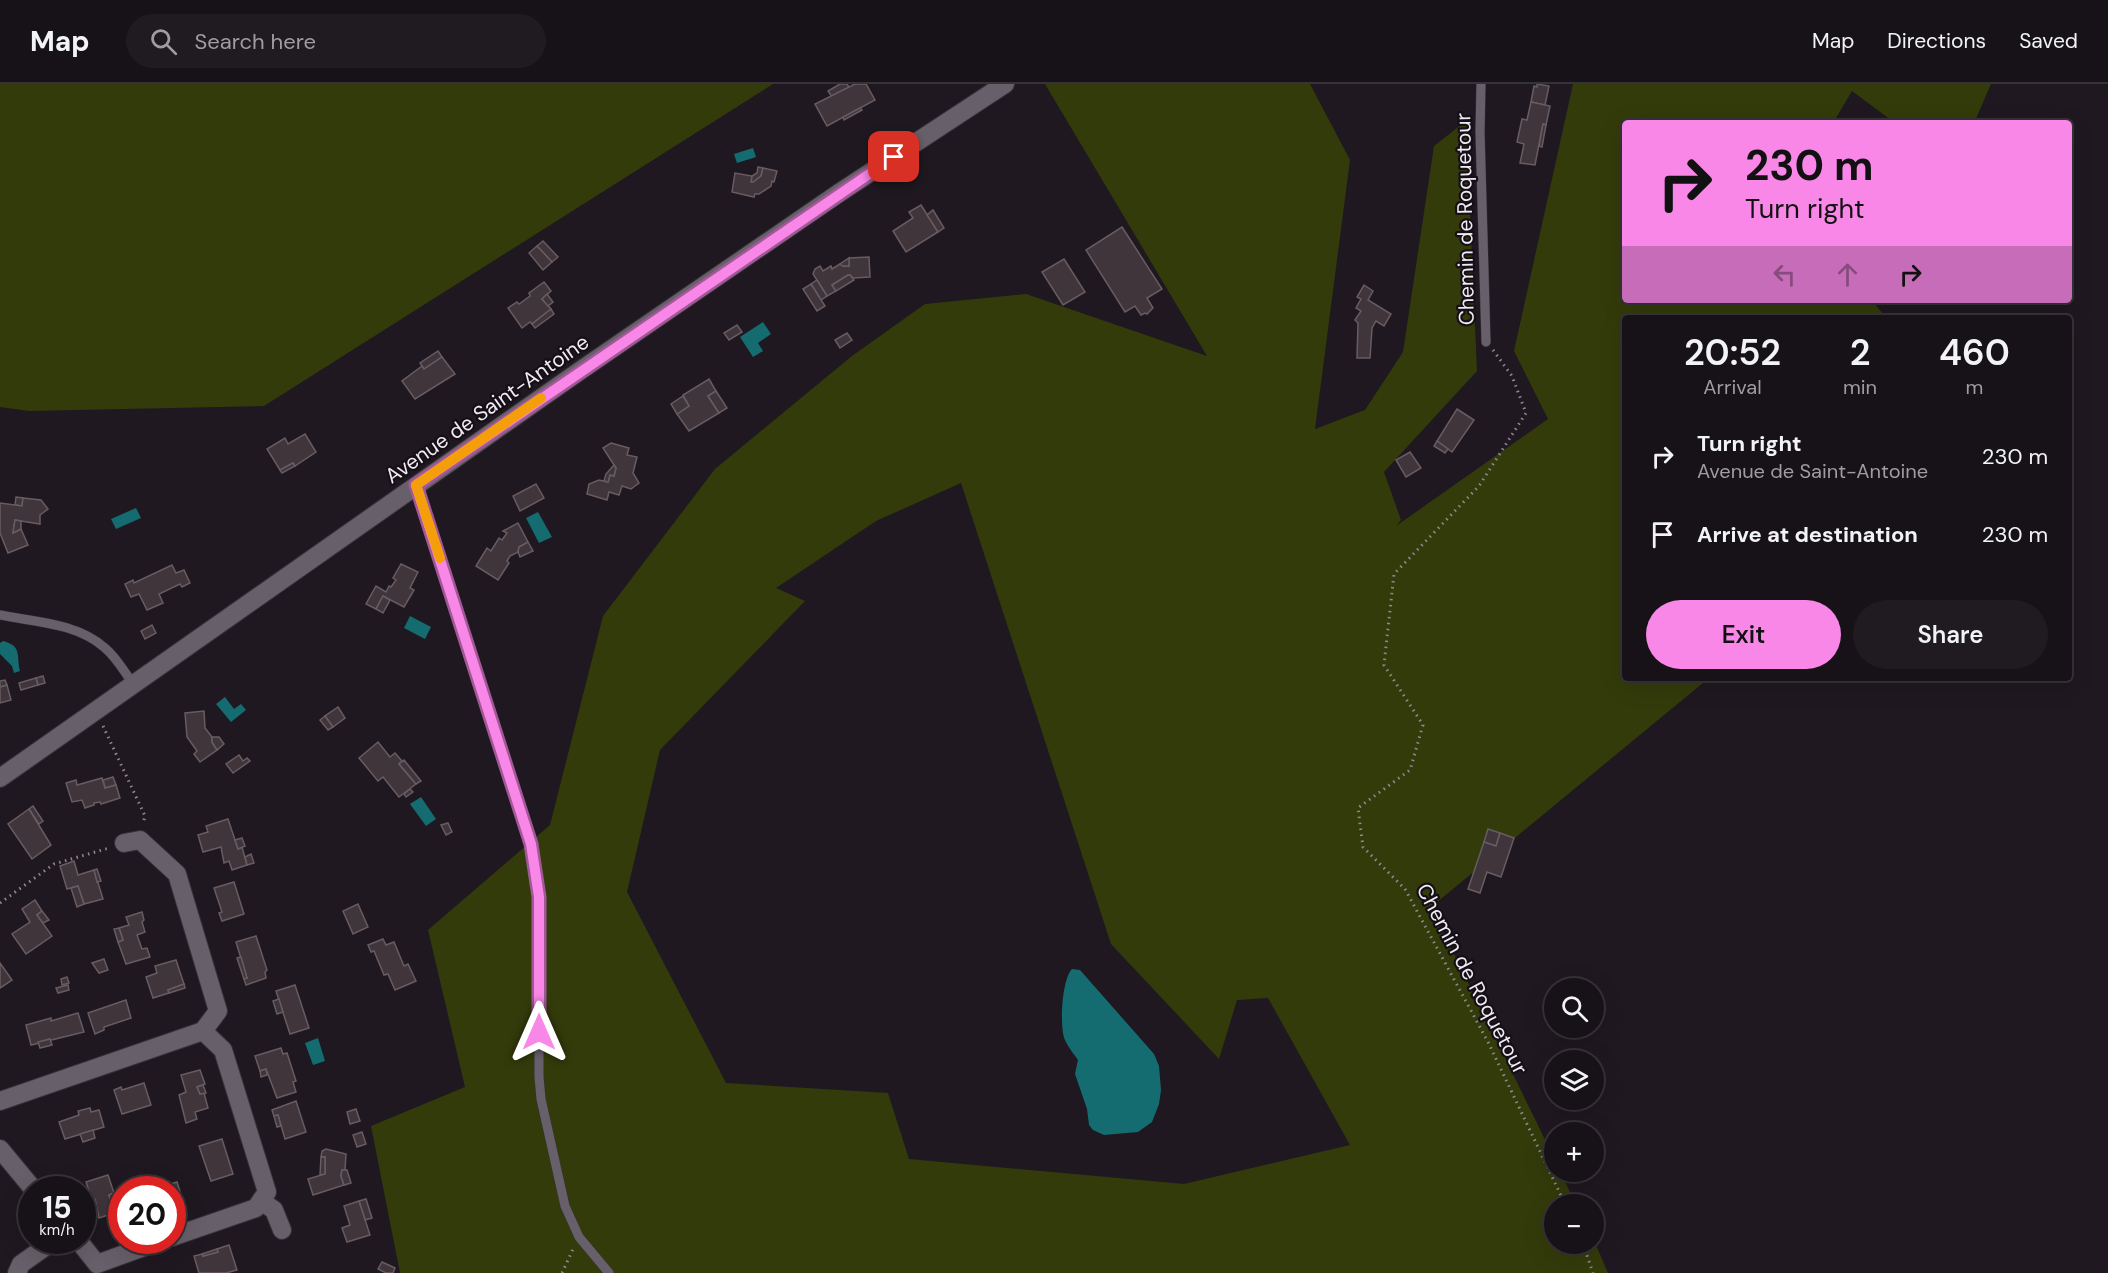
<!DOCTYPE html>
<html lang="en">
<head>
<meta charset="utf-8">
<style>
	body { margin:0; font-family:"DM Sans",sans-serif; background:#201b21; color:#f1f3f6; height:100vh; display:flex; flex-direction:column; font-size:22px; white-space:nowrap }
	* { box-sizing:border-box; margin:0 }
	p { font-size:20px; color:#9e9ea2 }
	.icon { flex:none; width:33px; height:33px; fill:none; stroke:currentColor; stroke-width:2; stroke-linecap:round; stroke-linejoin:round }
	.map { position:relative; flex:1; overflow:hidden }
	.drawer { position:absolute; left:1622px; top:231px; width:450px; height:366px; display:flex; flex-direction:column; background:#171218; border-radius:6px; box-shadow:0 6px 24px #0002,0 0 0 2px #363237 }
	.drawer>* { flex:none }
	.guide { position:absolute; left:1622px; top:36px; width:450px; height:183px; border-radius:6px; box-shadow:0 6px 24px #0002,0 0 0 2px #363237; background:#f987e8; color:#111; overflow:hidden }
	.fabs { position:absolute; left:1544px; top:894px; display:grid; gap:12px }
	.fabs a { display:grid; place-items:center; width:60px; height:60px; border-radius:50%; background:#171218; box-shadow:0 6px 24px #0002,0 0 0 2px #363237; font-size:30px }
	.speed { position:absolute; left:18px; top:1092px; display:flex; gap:12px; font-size:30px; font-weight:700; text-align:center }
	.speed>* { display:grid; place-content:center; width:78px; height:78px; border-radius:50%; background:#171218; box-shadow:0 6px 24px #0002,0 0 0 2px #363237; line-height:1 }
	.speed small { font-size:15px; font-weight:400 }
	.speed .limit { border:9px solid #d22; background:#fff; color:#111 }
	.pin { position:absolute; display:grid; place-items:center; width:51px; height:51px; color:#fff; margin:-26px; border-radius:12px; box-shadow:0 3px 9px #0006 }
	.me { position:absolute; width:66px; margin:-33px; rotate:0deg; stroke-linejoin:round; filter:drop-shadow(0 0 4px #0008) }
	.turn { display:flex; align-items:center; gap:21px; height:126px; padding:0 24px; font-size:27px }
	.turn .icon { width:78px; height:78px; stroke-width:2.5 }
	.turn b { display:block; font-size:42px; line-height:51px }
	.lanes { display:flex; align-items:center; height:57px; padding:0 24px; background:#0003; justify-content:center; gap:30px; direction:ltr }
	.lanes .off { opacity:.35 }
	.eta { display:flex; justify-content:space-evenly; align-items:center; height:102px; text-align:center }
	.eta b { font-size:36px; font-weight:600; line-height:42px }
	.action { display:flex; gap:12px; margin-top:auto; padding:12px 24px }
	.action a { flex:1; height:69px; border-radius:36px; background:#f987e8; color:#111; font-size:24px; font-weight:600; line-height:69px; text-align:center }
	.action a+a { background:#201b21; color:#f1f3f6 }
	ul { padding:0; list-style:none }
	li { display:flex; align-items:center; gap:18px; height:78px; padding:0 24px }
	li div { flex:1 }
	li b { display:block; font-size:22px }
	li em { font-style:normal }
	header { display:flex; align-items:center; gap:36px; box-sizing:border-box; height:84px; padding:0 30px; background:#171218; border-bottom:2px solid #363237 }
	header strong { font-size:28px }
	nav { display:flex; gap:33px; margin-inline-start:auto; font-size:21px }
	.search { width:420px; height:54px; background:#201b21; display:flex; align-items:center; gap:15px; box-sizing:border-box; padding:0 21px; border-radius:33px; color:#9e9ea2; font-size:22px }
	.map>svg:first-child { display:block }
	.green { fill:#333b0b; fill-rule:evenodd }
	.water { fill:#146c70 }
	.building { fill:#3f353b; stroke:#675c62; stroke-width:1.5 }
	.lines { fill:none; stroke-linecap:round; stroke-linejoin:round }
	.lane-casing { stroke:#373238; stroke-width:10 }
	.street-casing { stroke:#373238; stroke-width:20 }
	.path { stroke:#8f8a90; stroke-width:3; stroke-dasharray:1.5 4.5; stroke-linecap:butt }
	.lane { stroke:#675f69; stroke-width:9 }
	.street { stroke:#675f69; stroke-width:18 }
	.route-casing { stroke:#a25897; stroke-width:15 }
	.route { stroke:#f987e8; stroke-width:10 }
	.slow { stroke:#f59e0b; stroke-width:10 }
	.labels { text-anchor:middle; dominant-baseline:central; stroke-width:4.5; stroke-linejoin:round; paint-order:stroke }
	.street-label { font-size:21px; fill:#f0ebf1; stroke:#150f17 }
</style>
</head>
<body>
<header>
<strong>Map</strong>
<div class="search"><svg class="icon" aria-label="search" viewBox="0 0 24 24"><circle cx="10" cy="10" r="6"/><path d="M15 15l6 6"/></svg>Search here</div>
<nav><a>Map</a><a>Directions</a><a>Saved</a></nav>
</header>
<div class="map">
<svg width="2108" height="1189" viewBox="0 0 2108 1189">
	<rect width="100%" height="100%" fill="#1f1820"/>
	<g class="green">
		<path d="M0 0H773L264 322 29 327 0 323Z"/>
		<path d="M1045 0H1310L1350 76 1315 345 1365 326 1403 268 1434 62 1466 37 1477 287 1384 388 1401 436 1396 442 1548 335 1514 267 1573 0H1991L1974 39H1895L1852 7 1833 39H1624V216H1872L1886 234H1624V594H1709L1431 823 1554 1074V1088H1560L1576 1120H1554V1160H1593V1154L1608 1189H400L371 1042 465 1003 428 846 550 741 603 532 715 385 852 272 925 220 1026 210 1207 272ZM961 399 1111 860 1219 975 1237 916 1268 914 1350 1061 1184 1100 909 1075 888 1009 726 999 627 808 660 666 805 517 776 504 876 437Z"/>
	</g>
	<g class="water">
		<path d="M753 64 756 73 737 79 734 70Z"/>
		<path d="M763 238 771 250 758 259 763 267 753 273 740 253Z"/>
		<path d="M136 424 141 434 116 445 111 435Z"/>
		<path d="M538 428 552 453 539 459 526 434Z"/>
		<path d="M410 532 431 543 425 555 404 544Z"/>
		<path d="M3 557C23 562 16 573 20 587L14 589 12 582 0 570V559Z"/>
		<path d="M225 613 234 625 241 620 246 626 231 638 216 620Z"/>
		<path d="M421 713 436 735 426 742 410 720Z"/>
		<path d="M1072 885 1080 886 1154 970 1159 982 1161 1006 1159 1020 1152 1038 1138 1048 1104 1051 1093 1046 1089 1041 1087 1025 1075 990 1078 976C1074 970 1068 963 1065 956 1059 943 1062 895 1072 885Z"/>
		<path d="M318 954 325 977 313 981 305 959Z"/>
	</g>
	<g class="building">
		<path d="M840 0H847L849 3 832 13 828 7Z"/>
		<path d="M855 0H866L875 16 827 42 815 20Z"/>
		<path d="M1537 0 1549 2 1545 21 1531 18 1534 2 1537 3Z"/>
		<path d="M1531 18 1550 22 1546 41 1543 40 1535 81 1520 79 1524 60 1517 58 1522 35 1527 36Z"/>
		<path d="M860 24 862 26 844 36 843 33Z"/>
		<path d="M1543 40 1546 41 1542 63 1539 62Z"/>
		<path d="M758 83 763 84 761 92 753 98H751L752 92 757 89Z"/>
		<path d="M763 84 777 87 774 98 772 97 771 102 759 110H755L754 113 732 108 735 89 752 92 751 98H753L761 92Z"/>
		<path d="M921 121 938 148 906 168 893 147 913 134 909 128Z"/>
		<path d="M933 126 944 144 938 148 927 131Z"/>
		<path d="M1122 143 1162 205 1147 214 1153 224 1147 230 1145 229 1141 231 1135 222 1125 228 1086 166Z"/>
		<path d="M543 157 558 173 552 178 537 162Z"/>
		<path d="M537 162 552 178 543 186 529 169Z"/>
		<path d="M869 173 870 193 853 194 850 191H848L832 201 836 207 827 212 813 190 815 185 820 182 823 187 831 182 832 185 840 180 843 182H849V174Z"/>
		<path d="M849 174V182H843L840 180Z"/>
		<path d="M1064 175 1085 208 1063 221 1042 188Z"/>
		<path d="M848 191H850L854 196 836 207 832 201Z"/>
		<path d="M817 196 827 212 821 216 811 200Z"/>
		<path d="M544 198 551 207 542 215 551 225 532 240 530 238 522 244 508 224 517 218 519 220 530 212 529 209Z"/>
		<path d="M811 200 825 222 817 227 803 205Z"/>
		<path d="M1364 201 1373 207 1368 216 1391 230 1384 242 1376 237 1372 244 1370 274H1357L1358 239 1355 236 1361 227 1356 224 1361 215 1357 213Z"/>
		<path d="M547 210 553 218 548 222 542 215Z"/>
		<path d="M551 225 554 230 535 244 532 240Z"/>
		<path d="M737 241 742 248 729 256 724 249Z"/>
		<path d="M847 249 852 256 840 264 835 256Z"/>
		<path d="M438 267 442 273 424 285 420 279Z"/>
		<path d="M442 273 455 290 415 315 402 297 422 282 424 285Z"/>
		<path d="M709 295 716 307 708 312 719 329 689 347 677 330 689 322 683 311Z"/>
		<path d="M716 307 727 324 719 329 708 312Z"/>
		<path d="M683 312 689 322 677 330 671 320Z"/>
		<path d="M1457 325 1474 336 1452 368 1437 357Z"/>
		<path d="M305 350 316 368 295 382 293 379 280 386 267 365 285 354 288 360Z"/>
		<path d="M1437 357 1448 365 1445 369 1434 362Z"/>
		<path d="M611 359 629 364 627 371 637 373 633 389 639 399 631 405 622 402 619 411 609 408 607 416 587 410 589 400 599 396 608 398 610 391 614 392 616 384 603 364Z"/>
		<path d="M1410 368 1421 384 1406 393 1396 376Z"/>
		<path d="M293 379 295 382 282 389 280 386Z"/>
		<path d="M614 381 616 384 614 392 610 391 608 398 604 397 606 390Z"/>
		<path d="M536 400 544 414 520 427 513 412Z"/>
		<path d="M16 413 23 414 22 422 15 421Z"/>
		<path d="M23 414 41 416 48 425 40 431V440L15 436 13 449 21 445 28 461 8 469 0 449V419L22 422Z"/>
		<path d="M15 436 21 437V445L13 449Z"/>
		<path d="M518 439 528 458 519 463 518 468 510 472 507 477 509 479 498 496 476 482 487 464 491 467 499 454 502 456 507 449 503 447Z"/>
		<path d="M528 458 533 467 520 473 518 468 519 463Z"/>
		<path d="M401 480 418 488 410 504 414 506 404 523 383 512 376 525 366 520 376 502 386 508 389 502 391 503 396 496 393 494Z"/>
		<path d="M172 481 176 489 184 486 190 499 182 503 180 500 159 510 163 519 147 526 139 510 131 513 125 500 133 496 134 499Z"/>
		<path d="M383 512 390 516 383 529 376 525Z"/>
		<path d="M152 541 156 549 145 555 141 547Z"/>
		<path d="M43 592 45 599 38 601 36 594Z"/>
		<path d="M36 594 38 601 21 606 19 599Z"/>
		<path d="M5 596 7 601 0 603V597Z"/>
		<path d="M7 601 11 616 0 619V603Z"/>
		<path d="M338 623 345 634 333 643 325 632Z"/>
		<path d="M204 627 205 644 212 653V658L217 666 200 678 194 670 197 667 187 653 185 629Z"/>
		<path d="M325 632 333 643 328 646 320 636Z"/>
		<path d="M212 653H219L224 660 217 666 212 658Z"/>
		<path d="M378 658 390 673 395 669 402 677 399 680 416 700 399 713 383 693 378 697 359 674Z"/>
		<path d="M239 671 243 677 247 674 250 677 233 689 226 680Z"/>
		<path d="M404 676 421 697 416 700 399 680Z"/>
		<path d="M113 693 116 701 105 704 103 696Z"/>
		<path d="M102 694 105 704 116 701 120 714 101 720 100 718 94 719V721L85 724 82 716 72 718 66 699 76 696 77 701Z"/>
		<path d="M410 705 413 708 406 713 404 710Z"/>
		<path d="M33 722 43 737 39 740 29 725Z"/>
		<path d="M29 725 51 761 32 775 8 740Z"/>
		<path d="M228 735 238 765 242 763 247 781 232 786 229 777 224 779 221 763 203 768 198 751 208 748 206 742Z"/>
		<path d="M448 739 452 748 446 751 441 741Z"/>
		<path d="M1488 745 1500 749 1496 762 1484 758Z"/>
		<path d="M1500 749 1514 754 1501 793 1487 788 1480 809 1468 805 1484 758 1496 762Z"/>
		<path d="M242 754 245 762 238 765 235 756Z"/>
		<path d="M251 770 254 779 247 781 245 773Z"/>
		<path d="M74 777 78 791 94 786 103 815 84 820 78 802 67 805 60 782Z"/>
		<path d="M97 785 101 797 97 798 94 786Z"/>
		<path d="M234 798 244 830 222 837 219 829 222 828 214 804Z"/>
		<path d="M78 802 84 820 77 823 71 804Z"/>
		<path d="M35 816 42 827 37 831 52 852 26 870 12 850 30 838 22 825Z"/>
		<path d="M358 820 368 843 353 850 343 827Z"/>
		<path d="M42 827 49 836 43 839 37 831Z"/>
		<path d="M142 828 144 836 142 838 145 848 137 851 142 865 147 864 150 873 126 880 118 858 123 856 119 844 129 841 126 833Z"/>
		<path d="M119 844 123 856 118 858 114 845Z"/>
		<path d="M256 852 267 886 265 888 266 894 246 901 244 895 247 894 236 858Z"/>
		<path d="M383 855 386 861 394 858 404 882 408 880 416 897 395 906 388 890 384 891 374 867 371 868 368 861Z"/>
		<path d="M241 873 247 894 244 895 237 874Z"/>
		<path d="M104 875 108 886 99 889 92 879Z"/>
		<path d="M176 876 184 900 168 906 169 909 153 914 146 893 157 889 155 882Z"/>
		<path d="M0 879 12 896 0 904Z"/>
		<path d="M67 893 69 899 62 901 61 895Z"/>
		<path d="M184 900 185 904 169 909 168 906Z"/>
		<path d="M68 901 69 906 58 909 56 904Z"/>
		<path d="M295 901 309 944 290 950 276 907Z"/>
		<path d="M279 915 283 928 277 930 273 917Z"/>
		<path d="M126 916 131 934 104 943V946L95 950 88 929Z"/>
		<path d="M78 929 84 948 31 961 26 941 51 934V937Z"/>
		<path d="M50 955 52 961 40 964 38 958Z"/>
		<path d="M281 964 283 970 287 969 296 997 293 998 296 1008 277 1014 266 985 260 987 255 972Z"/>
		<path d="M266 985 267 991 261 993 260 987Z"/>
		<path d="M200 986 205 1000 197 1003 200 1010 204 1009 208 1024 195 1028 197 1035 186 1039 179 1011 186 1008 181 991Z"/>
		<path d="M144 999 151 1021 122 1030 114 1006 121 1003 122 1006Z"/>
		<path d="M203 1001 206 1009 200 1010 197 1003Z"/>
		<path d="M296 1017 306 1048 285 1055 278 1031 274 1032 272 1026Z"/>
		<path d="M90 1024 91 1028 99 1026 104 1043 65 1055 59 1038 79 1031 78 1027Z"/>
		<path d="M356 1025 360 1037 350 1040 347 1028Z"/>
		<path d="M278 1031 281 1042 277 1043 274 1032Z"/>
		<path d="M93 1046 95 1054 83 1058 80 1050Z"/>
		<path d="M362 1048 366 1060 357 1063 353 1051Z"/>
		<path d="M222 1055 233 1090 211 1097 199 1062Z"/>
		<path d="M326 1065 346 1070 345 1086H342L341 1092 344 1101 313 1111 308 1095 325 1090V1073H321L322 1067Z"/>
		<path d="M321 1073H325V1090L320 1091Z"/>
		<path d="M342 1086H347L351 1099 344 1101 341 1092Z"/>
		<path d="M108 1091 114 1109 109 1111 114 1129 99 1134 95 1115 92 1116 86 1098Z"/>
		<path d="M177 1098 183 1117 172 1121V1106H152Z"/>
		<path d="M144 1099 146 1104 135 1106 134 1103Z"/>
		<path d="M114 1109 117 1121 112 1122 109 1111Z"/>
		<path d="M366 1115 372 1134 365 1136 359 1117Z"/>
		<path d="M359 1117 370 1151 347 1158 342 1144 350 1141 344 1122Z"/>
		<path d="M229 1161 237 1186 226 1189H199L194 1172 202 1170 203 1172 218 1168 217 1165Z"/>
		<path d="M217 1165 218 1168 203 1172 202 1170Z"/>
		<path d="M382 1178 395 1184 393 1189H386L378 1185Z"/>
	</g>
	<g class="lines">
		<defs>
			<g id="lane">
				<path d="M1481 0 1480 48 1486 258"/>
				<path d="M416 401 531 760 539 813V993L541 1015 565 1122 579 1153 609 1189"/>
				<path d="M0 531C35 538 77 539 105 564 117 574 125 589 134 601"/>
			</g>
			<g id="street">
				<path d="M0 694 581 286 839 109 1005 0"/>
				<path d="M124 759 140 756 177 790 218 927 203 947 223 966 267 1108 256 1124 172 1153"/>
				<path d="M0 1017 203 947"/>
				<path d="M0 1065 34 1106"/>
				<path d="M261 1117 274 1126 282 1146"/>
				<path d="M78 1156 97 1180 163 1156"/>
				<path d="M17 1189 21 1180 55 1156"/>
			</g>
		</defs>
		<use href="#lane" class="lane-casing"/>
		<use href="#street" class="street-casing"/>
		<g class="path">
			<path d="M1493 266 1512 292 1526 329 1479 402 1394 490 1384 581 1423 641 1410 686 1358 724 1363 763 1405 805 1488 958 1565 1120"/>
			<path d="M103 642 145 732 143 740"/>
			<path d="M0 819 54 780 109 764"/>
			<path d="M1583 1160 1593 1189"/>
			<path d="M562 1189 574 1163"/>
		</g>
		<use href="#lane" class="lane"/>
		<use href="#street" class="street"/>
	</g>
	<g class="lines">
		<defs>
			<path id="route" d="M539 948V813L531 760 416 401 894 73"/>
		</defs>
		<use href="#route" class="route-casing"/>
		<use href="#route" class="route"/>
		<path class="slow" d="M440 474 416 401 541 314"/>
	</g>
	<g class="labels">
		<g class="street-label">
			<text transform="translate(1465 135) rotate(-91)">Chemin de Roquetour</text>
			<text transform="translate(487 325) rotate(-35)">Avenue de Saint-Antoine</text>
			<text transform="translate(1472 895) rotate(62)">Chemin de Roquetour</text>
		</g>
	</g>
</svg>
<div class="fabs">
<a><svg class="icon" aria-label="search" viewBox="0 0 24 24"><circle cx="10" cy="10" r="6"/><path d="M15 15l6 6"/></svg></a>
<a><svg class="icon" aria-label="layers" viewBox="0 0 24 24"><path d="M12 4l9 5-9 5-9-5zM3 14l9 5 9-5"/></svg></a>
<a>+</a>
<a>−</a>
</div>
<div class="speed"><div>15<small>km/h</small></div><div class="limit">20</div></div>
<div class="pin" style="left:894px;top:73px;background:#d93025"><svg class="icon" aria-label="arrive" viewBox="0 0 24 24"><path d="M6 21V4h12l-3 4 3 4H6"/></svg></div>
<svg class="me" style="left:539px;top:948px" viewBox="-20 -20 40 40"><path d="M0-17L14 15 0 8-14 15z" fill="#f987e8" stroke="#fff" stroke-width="4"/></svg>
<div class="guide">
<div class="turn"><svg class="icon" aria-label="right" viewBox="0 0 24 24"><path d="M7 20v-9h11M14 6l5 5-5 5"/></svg><div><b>230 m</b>Turn right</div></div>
<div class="lanes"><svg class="icon off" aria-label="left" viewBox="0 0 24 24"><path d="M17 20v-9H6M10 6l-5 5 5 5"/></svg><svg class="icon off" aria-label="ahead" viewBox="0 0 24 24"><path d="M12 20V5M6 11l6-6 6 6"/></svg><svg class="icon" aria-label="right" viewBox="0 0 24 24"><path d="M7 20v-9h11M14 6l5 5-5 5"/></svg></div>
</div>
<section class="drawer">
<div class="eta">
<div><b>20:52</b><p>Arrival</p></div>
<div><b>2</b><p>min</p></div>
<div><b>460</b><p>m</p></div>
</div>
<ul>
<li><svg class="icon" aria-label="right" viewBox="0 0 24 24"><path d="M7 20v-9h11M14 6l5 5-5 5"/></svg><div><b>Turn right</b><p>Avenue de Saint-Antoine</p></div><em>230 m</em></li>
<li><svg class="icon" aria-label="arrive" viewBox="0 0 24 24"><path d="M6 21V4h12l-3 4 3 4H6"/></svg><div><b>Arrive at destination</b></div><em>230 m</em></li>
</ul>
<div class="action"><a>Exit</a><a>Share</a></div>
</section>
</div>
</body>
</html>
